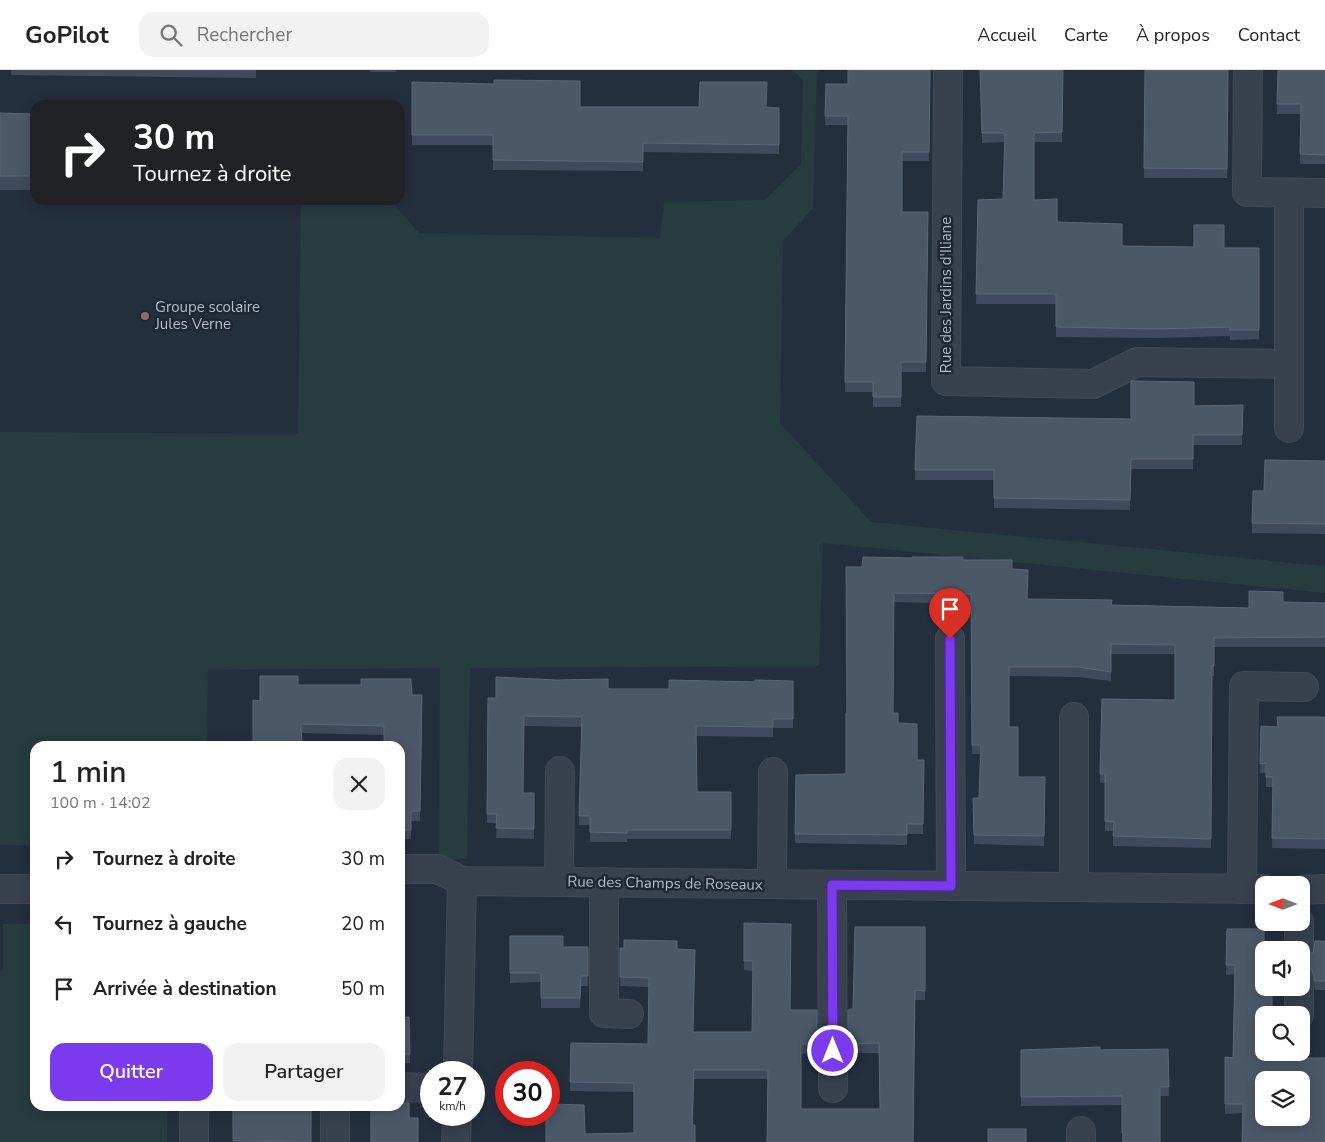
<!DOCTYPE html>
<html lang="fr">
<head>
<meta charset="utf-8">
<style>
	body { margin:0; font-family:"Nunito Sans",sans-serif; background:#f2f2f2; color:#222; height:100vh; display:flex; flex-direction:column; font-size:19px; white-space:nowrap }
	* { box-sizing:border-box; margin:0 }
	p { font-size:16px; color:#767676 }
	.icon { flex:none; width:28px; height:28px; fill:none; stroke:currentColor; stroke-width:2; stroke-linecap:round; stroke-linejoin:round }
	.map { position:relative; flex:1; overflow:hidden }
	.panel { position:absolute; left:30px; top:671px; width:375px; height:370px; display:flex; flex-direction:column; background:#fff; border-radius:15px; box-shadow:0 2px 12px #0003 }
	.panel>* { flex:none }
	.guide { position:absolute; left:30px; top:30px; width:375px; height:105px; border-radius:15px; box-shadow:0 2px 12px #0003; background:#202124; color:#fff; overflow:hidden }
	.needle { width:32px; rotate:270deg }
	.fabs { position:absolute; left:1255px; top:806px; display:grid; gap:10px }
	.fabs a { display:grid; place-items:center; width:55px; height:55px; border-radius:10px; background:#fff; box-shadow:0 2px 12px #0003; font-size:25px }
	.speed { position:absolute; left:420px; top:991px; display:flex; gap:10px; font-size:25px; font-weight:700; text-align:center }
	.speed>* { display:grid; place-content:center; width:65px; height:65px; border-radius:50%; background:#fff; box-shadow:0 2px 12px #0003; line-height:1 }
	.speed small { font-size:12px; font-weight:400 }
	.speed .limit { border:8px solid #d22; background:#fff; color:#111 }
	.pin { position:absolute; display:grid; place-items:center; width:42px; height:42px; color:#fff; margin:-51px -21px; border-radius:50% 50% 50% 0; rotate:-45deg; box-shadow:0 0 5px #0007 }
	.pin .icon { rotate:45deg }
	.me { position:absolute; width:55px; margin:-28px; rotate:0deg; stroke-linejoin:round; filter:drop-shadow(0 0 4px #0008) }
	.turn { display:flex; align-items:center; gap:18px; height:105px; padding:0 20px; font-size:22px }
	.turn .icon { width:65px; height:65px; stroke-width:2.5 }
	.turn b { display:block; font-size:35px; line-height:42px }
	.round { display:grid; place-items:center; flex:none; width:52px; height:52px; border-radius:15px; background:#f2f2f2 }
	.head { display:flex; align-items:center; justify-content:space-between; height:85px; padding:0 20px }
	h1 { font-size:30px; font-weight:600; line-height:38px }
	.primary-button { display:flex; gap:10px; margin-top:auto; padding:10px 20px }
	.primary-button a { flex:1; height:58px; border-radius:15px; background:#7c3aed; color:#fff; font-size:20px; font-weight:600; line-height:58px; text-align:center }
	.primary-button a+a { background:#f2f2f2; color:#222 }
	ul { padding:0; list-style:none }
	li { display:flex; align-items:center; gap:15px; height:65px; padding:0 20px }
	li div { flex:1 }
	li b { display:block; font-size:19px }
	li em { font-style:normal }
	header { display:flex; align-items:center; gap:30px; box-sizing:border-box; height:70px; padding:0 25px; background:#fff; border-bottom:1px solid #e0e0e0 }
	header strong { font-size:24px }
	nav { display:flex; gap:28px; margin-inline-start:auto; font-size:18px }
	.search { width:350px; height:45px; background:#f2f2f2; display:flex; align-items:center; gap:12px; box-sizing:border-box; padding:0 18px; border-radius:15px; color:#767676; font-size:19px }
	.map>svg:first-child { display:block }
	.green { fill:#263c3f }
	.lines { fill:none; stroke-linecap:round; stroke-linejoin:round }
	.minor-casing { stroke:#414a57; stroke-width:30 }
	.minor { stroke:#38414e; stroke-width:28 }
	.wall { fill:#3f4b5c }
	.building { fill:#4b5868; stroke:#5c6777; fill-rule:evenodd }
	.route-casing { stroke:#51269a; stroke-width:12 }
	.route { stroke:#7c3aed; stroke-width:9 }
	.education-dot { fill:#8d6e63; stroke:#1d2633; stroke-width:2 }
	.labels { text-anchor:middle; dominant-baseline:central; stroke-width:5; stroke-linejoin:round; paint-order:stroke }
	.street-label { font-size:15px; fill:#b4bcc9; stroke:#1d2633 }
	.poi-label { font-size:15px; fill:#b4bcc9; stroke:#1d2633; text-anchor:start }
</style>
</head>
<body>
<header>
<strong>GoPilot</strong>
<div class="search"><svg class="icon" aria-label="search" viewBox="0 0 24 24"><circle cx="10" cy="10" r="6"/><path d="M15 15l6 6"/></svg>Rechercher</div>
<nav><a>Accueil</a><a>Carte</a><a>À propos</a><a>Contact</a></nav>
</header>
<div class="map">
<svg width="1325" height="1072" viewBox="0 0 1325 1072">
	<rect width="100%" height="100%" fill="#242f3e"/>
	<g class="green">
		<path d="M793 0H817L813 138 783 171 780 353 871 452 1325 496V523L823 473 819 596 470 598 467 789 439 790 440 598 208 600 207 676H35V776L0 775V362L298 364 301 130H390L419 163 660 168 664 132 765 130 801 94 803 10Z"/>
		<path d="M3 854H35V1036H167V1072H0V901L3 900Z"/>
	</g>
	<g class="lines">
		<defs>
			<g id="minor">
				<path d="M948 0 946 311 1093 314 1137 292 1289 294V123"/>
				<path d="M1248 0 1247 122 1325 123"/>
				<path d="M1289 294V358"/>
				<path d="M950 569 951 816"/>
				<path d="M400 799H438L462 811 1264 819"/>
				<path d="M559 812 560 701"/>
				<path d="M604 812V943L629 944"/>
				<path d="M772 814 773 702"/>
				<path d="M832 815 833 1018"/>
				<path d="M1074 817V647"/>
				<path d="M0 819H35"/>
				<path d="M1242 819 1244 616 1304 617"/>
				<path d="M1301 820 1325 819"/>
				<path d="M1299 852V880"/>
				<path d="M1299 918V945"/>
				<path d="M458 1002 462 811"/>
				<path d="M400 1017 431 1018"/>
				<path d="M335 1036V1072"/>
				<path d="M1081 1061V1072"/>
				<path d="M194 1072V1036"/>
				<path d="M456 1072 457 1045"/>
			</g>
		</defs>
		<use href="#minor" class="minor-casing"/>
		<use href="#minor" class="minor"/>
	</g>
	<g class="wall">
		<path d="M11 0H256V8L11 5Z"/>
		<rect x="370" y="0" width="26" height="2"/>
		<path d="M930 0 929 91H902V142H928L926 302H901V337H873V322H845L848 55H825L826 14H848Z"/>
		<path d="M980 0H1063L1062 72H1034V130L1057 152 1122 176 1259 178V269L1230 270V266L1157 268 1056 267V234H976L978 130 1003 129 1005 72 982 73Z"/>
		<path d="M1145 0H1228L1227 108H1144Z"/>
		<path d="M1278 0H1325V94H1300L1301 44H1277Z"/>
		<path d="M412 12 580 37 779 38V84L643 82V101L493 100V75H412Z"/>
		<path d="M0 43 35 44V120H0Z"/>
		<path d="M1243 335 1242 375H1193V399H1131L1130 440 994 438V410H915L917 346 1131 349 1194 336Z"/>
		<path d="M1325 391V464L1252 463V453L1264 421Z"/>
		<path d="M963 490 1012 499 1027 529 1111 535 1249 538 1283 532 1325 533V577H1214V606H1212L1211 778 1113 776V761H1105V713H1100L1102 629 1175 630V584H1111V611L1078 607 1009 606V657L1018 707H1045L1044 776 974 774 973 728H979L980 684H972L971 534 894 532 893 643 917 690H924L923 764H907V775L795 773 796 705 846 704 847 643 862 497Z"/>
		<path d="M793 611V658H773V667L696 666 697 722H731V769H627V772H590V755H579L582 657 524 656 523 723H534V769L496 768 497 753H487V744L496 628 608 619H669L755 612Z"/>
		<path d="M298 615 412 625H422L420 751H411V769H400V676L384 665 301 663 260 631Z"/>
		<path d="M1277 647H1325V779L1272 778 1273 717H1266V703H1260L1261 656 1277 657Z"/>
		<rect x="400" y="815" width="2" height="95"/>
		<path d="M744 853 790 940H817V983L801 984V1039H880L879 983H848V940L853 939 925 857V930H915L913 1072H767L768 1009H694L693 1055 695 1072 585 1064 634 1063V1022L570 1021 571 973 648 974 649 917 620 916V878L677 879 694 962H752L753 901 744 900Z"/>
		<path d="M1227 859 1264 918H1284L1283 919H1272L1243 1043 1225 1044V987L1233 988 1235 904 1226 905Z"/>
		<path d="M510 866 563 877H588V916H581L580 938H541V912L510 913Z"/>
		<path d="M1325 871V920H1315L1312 910 1306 904 1301 903V885L1313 883Z"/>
		<path d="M400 948 410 984V993H400Z"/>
		<path d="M1168 979 1169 1026H1160V1072H1122V1035L1021 1036V980Z"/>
	</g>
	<g class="building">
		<path d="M848 0H930L929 82H902V142H928L926 292H901V327H873V312H845L848 46H825L826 14H848Z"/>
		<path d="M980 0H1063L1062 62 1034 63V130L1057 129V152L1122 154V176L1194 177V155H1224V178H1259V260H1230V257L1157 259 1056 257V224H976L978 130 1003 129 1005 63H982Z"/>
		<path d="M1145 0H1228L1227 99 1144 98Z"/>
		<path d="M1278 0H1325V85L1300 84 1301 34H1277Z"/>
		<path d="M494 10 580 11V37H699L700 12H767L766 37 779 38V75L643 73V92L493 90V65H412V12L494 14Z"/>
		<path d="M0 43 35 44V106H0Z"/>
		<path d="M1131 311 1194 312V336L1243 335 1242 365H1193V389H1131L1130 430 994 428V400H915L917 346 1131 349Z"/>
		<path d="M1265 390 1325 391V454L1252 453 1253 421H1264Z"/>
		<path d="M863 487 912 488V487H963V490H1012V499L1028 500 1027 529 1112 530 1111 535 1249 538V521L1283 522V532L1325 533V567L1214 568V596H1212L1211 769 1113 766 1114 752 1105 751V704H1100L1102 629 1175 630V575L1111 574V602L1078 597H1009V657H1018V707H1045L1044 766 974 765 973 728H979L981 675H972L971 524 894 523 893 643H898V653L917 654V690H924L923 754H907V765L795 764 796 705 846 704V643H847L846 497H862Z"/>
		<path d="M260 606H298V615H361V609H411L412 625H422L420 741H411V760H400V676H384V656L301 654 302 676H253V630L260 631Z"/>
		<path d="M496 607 557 610 608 609V619H669V610L755 612V610L793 611V649H773V657L696 656 697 722H731V760H627V763L590 762V746H579L582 647 524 646 523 723H534V759L496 758 497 744H487L488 628H496Z"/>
		<path d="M1277 647H1325V769L1272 768 1273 707H1266V693L1260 694 1261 656 1278 657Z"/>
		<rect x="400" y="815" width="2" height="85"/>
		<path d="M744 853 791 854 790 940H817V974H801V1039H880L879 973 848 974V940H850V939H853L855 857H925V921L915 920 913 1072H767L768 1000H694L692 1055H695V1072H546V1045H549V1034L584 1035 585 1064 634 1063V1013L570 1012 571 973 648 974 649 908 620 907V878H624V870L677 871V879L695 880 693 962H752L753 891H744Z"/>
		<path d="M1227 859H1264V918H1272V945H1264V982H1272V988H1325V1072H1242L1243 1034H1225V987L1233 988 1235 895H1226ZM1264 1010H1301V1048H1264Z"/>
		<path d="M510 866H563V877H588V906H581L580 928H541V903H510Z"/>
		<path d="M1315 871H1325V911H1315L1312 900 1306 895 1301 894V885L1308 883H1313Z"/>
		<path d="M409 947 410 984H400V948Z"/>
		<path d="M1100 977V980L1168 979 1169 1017H1160V1072H1123V1063H1122V1026L1021 1027V980Z"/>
		<path d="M400 1033H409V1048H418V1072H371V1036H400Z"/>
		<path d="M272 1036H311V1072L233 1071V1038H272Z"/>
		<rect x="988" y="1059" width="38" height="13"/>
	</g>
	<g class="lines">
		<defs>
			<path id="route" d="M833 981 832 815 951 816 950 569"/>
		</defs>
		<use href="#route" class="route-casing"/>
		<use href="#route" class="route"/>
	</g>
	<circle class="education-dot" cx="145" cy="246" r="5"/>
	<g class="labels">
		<g class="street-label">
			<text transform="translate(946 225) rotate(-90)">Rue des Jardins d'Iliane</text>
			<text transform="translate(665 813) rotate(1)">Rue des Champs de Roseaux</text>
		</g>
		<g class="poi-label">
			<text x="155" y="237">Groupe scolaire<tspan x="155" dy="17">Jules Verne</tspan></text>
		</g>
	</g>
</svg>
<div class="fabs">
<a><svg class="needle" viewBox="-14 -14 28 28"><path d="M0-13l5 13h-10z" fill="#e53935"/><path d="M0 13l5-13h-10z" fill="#767676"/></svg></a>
<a><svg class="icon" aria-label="sound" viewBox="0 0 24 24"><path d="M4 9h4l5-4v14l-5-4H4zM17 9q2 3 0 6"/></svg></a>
<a><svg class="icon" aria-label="search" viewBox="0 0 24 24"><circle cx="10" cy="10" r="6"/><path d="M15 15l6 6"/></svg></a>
<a><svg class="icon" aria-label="layers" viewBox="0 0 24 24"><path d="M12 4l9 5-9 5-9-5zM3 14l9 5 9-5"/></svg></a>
</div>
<div class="speed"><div>27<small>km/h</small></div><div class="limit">30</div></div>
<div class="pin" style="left:950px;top:569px;background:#d93025"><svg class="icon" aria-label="arrive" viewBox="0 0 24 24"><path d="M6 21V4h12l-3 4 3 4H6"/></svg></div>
<svg class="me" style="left:833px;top:981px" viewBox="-20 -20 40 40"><circle r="17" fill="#7c3aed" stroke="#fff" stroke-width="3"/><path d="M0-11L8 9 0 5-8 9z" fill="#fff"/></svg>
<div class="guide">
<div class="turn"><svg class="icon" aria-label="right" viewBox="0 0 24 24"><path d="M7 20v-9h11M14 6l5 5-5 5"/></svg><div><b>30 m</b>Tournez à droite</div></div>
</div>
<section class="panel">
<div class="head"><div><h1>1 min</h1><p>100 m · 14:02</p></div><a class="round"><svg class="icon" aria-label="close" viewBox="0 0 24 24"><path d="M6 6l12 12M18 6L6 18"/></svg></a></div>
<ul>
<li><svg class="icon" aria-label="right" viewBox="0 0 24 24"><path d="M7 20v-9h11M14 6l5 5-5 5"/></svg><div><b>Tournez à droite</b></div><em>30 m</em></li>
<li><svg class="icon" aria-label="left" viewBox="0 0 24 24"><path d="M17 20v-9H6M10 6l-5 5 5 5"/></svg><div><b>Tournez à gauche</b></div><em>20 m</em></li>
<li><svg class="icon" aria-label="arrive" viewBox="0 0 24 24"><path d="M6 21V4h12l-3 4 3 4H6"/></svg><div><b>Arrivée à destination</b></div><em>50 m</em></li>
</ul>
<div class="primary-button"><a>Quitter</a><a>Partager</a></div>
</section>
</div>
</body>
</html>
